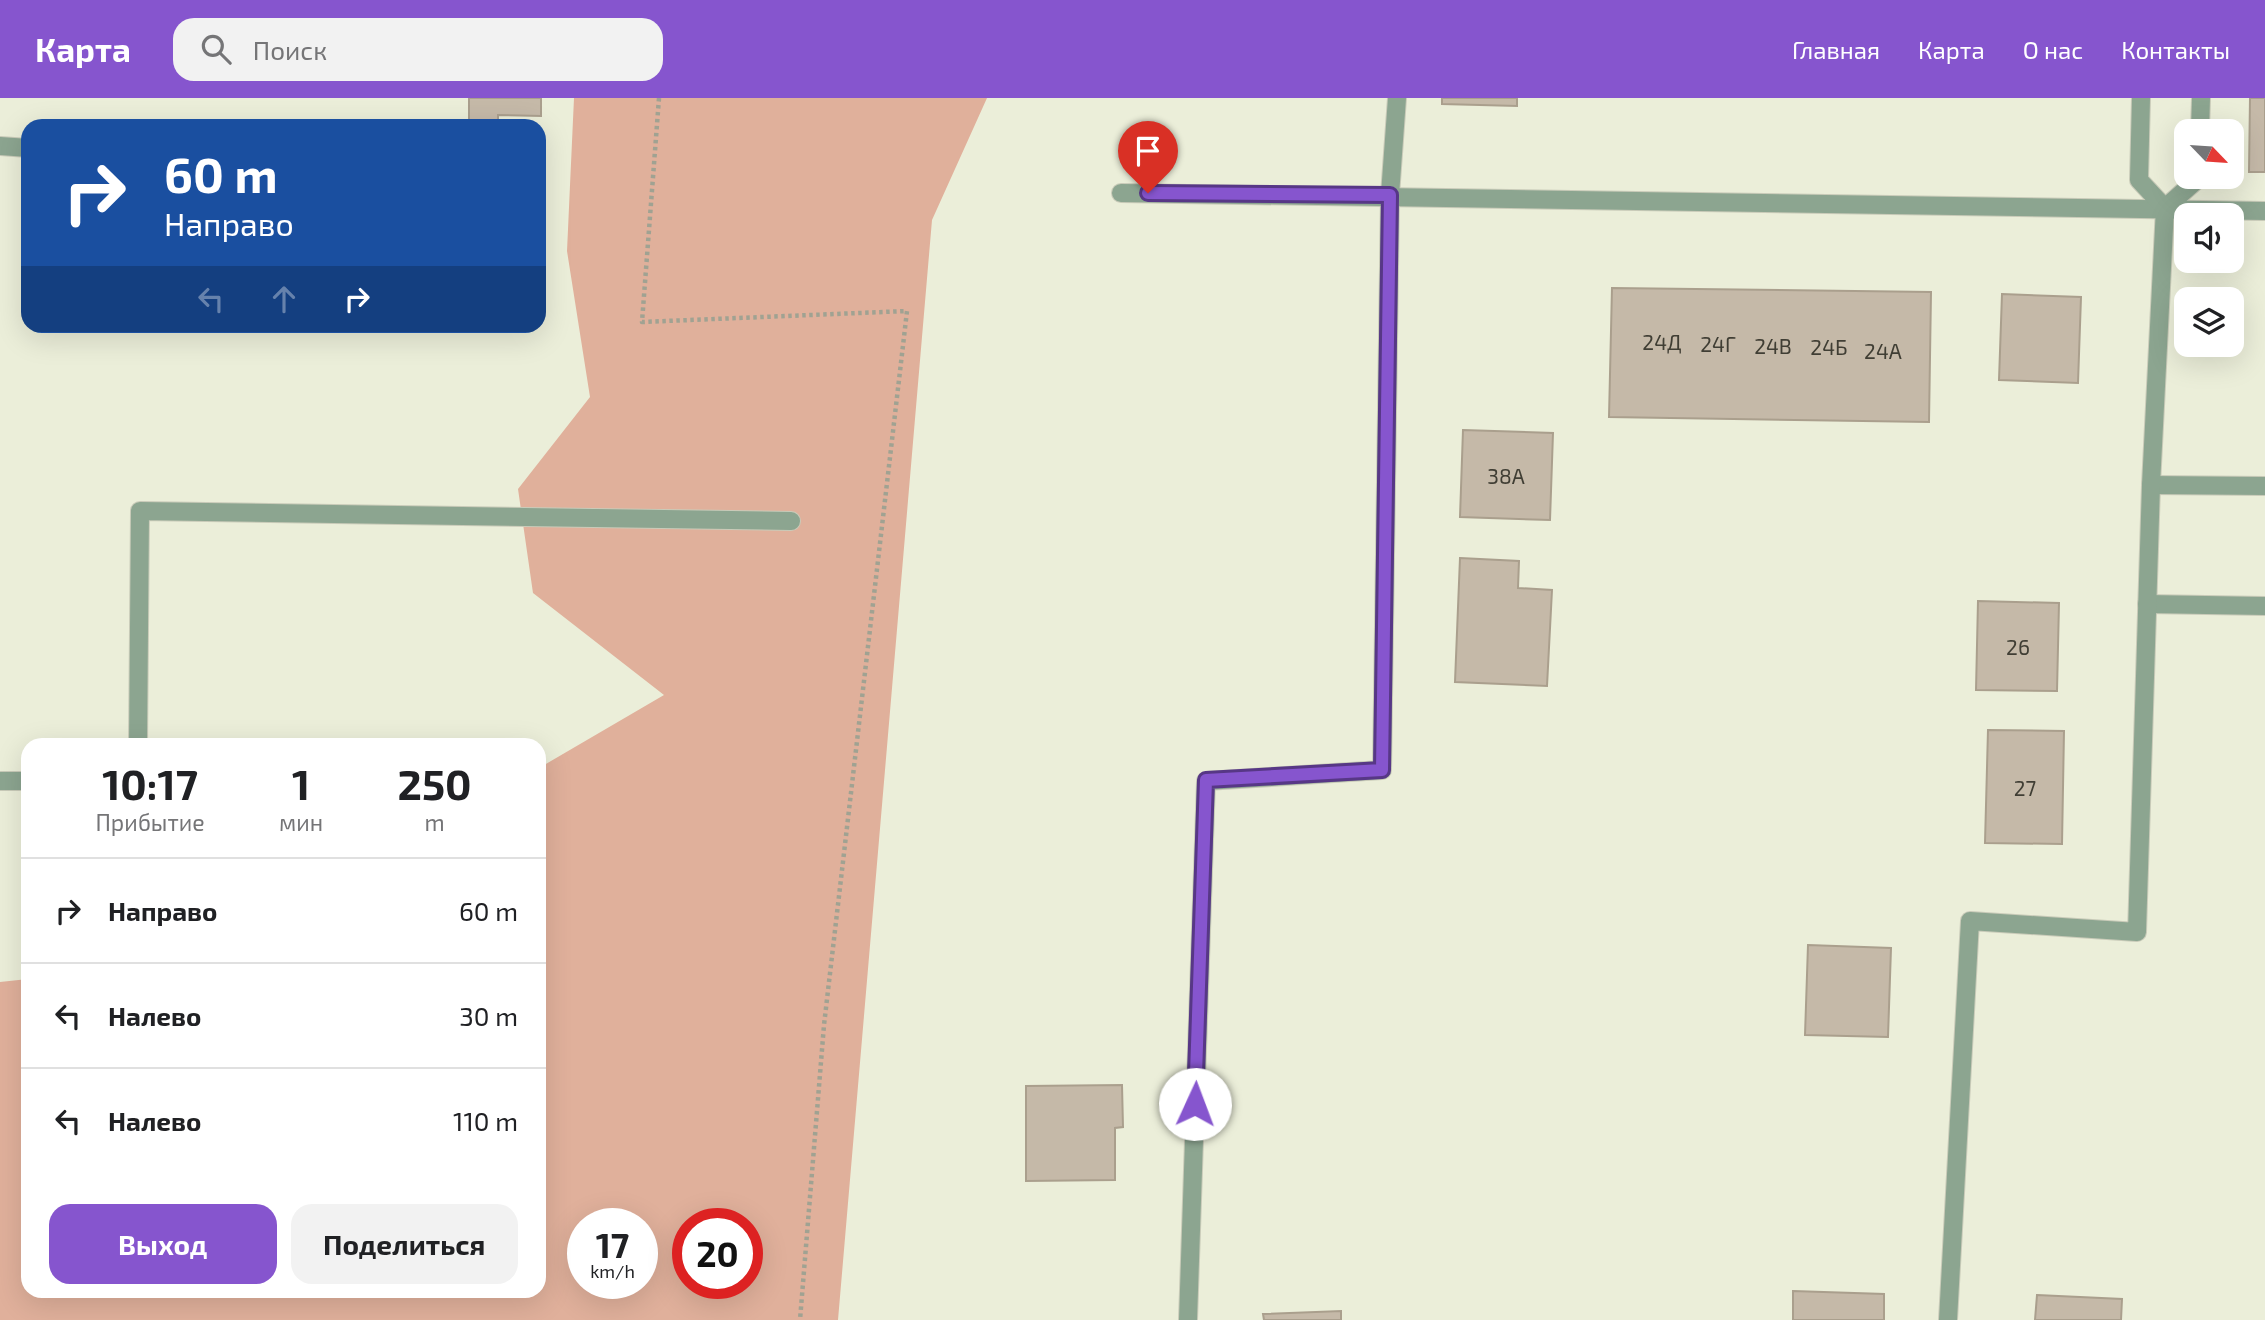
<!DOCTYPE html>
<html lang="ru">
<head>
<meta charset="utf-8">
<style>
	body { margin:0; font-family:"Exo 2",sans-serif; background:#f2f2f2; color:#202124; height:100vh; display:flex; flex-direction:column; font-size:26px; white-space:nowrap }
	* { box-sizing:border-box; margin:0 }
	p { font-size:23px; color:#757577 }
	.icon { flex:none; width:38px; height:38px; fill:none; stroke:currentColor; stroke-width:2; stroke-linecap:round; stroke-linejoin:round }
	.map { position:relative; flex:1; overflow:hidden }
	.drawer { position:absolute; left:21px; top:640px; width:525px; height:560px; display:flex; flex-direction:column; background:#fff; border-radius:21px; box-shadow:0 7px 28px #0002 }
	.drawer>* { flex:none }
	.hud { position:absolute; left:21px; top:21px; width:525px; height:214px; border-radius:21px; box-shadow:0 7px 28px #0002; background:#1a4fa0; color:#fff; overflow:hidden }
	.needle { width:46px; rotate:115deg }
	.controls { position:absolute; left:2174px; top:21px; display:grid; gap:14px }
	.controls a { display:grid; place-items:center; width:70px; height:70px; border-radius:14px; background:#fff; box-shadow:0 7px 28px #0002; font-size:35px }
	.speed { position:absolute; left:567px; top:1110px; display:flex; gap:14px; font-size:35px; font-weight:700; text-align:center }
	.speed>* { display:grid; place-content:center; width:91px; height:91px; border-radius:50%; background:#fff; box-shadow:0 7px 28px #0002; line-height:1 }
	.speed small { font-size:18px; font-weight:400 }
	.speed .limit { border:10px solid #d22; background:#fff; color:#111 }
	.pin { position:absolute; display:grid; place-items:center; width:60px; height:60px; color:#fff; margin:-72px -30px; border-radius:50% 50% 50% 0; rotate:-45deg; box-shadow:0 0 7px #0007 }
	.pin .icon { rotate:45deg }
	.me { position:absolute; width:77px; margin:-38px; rotate:2deg; stroke-linejoin:round; filter:drop-shadow(0 0 5px #0008) }
	.turn { display:flex; align-items:center; gap:24px; height:147px; padding:0 28px; font-size:32px }
	.turn .icon { width:91px; height:91px; stroke-width:2.5 }
	.turn b { display:block; font-size:49px; line-height:60px }
	.lanes { display:flex; align-items:center; height:66px; padding:0 28px; background:#0003; justify-content:center; gap:35px; direction:ltr }
	.lanes .off { opacity:.35 }
	.eta { display:flex; justify-content:space-evenly; align-items:center; height:119px; text-align:center }
	.eta b { font-size:42px; font-weight:700; line-height:49px }
	.cta { display:flex; gap:14px; margin-top:auto; padding:14px 28px }
	.cta a { flex:1; height:80px; border-radius:21px; background:#8655ce; color:#fff; font-size:28px; font-weight:700; line-height:80px; text-align:center }
	.cta a+a { background:#f2f2f2; color:#202124 }
	ul { padding:0; list-style:none }
	li { display:flex; align-items:center; gap:21px; height:105px; padding:0 28px; border-top:2px solid #e0e0e0 }
	li div { flex:1 }
	li b { display:block; font-size:26px }
	li em { font-style:normal }
	header { display:flex; align-items:center; gap:42px; box-sizing:border-box; height:98px; padding:0 35px; background:#8655ce; color:#fff }
	header strong { font-size:33px }
	nav { display:flex; gap:38px; margin-inline-start:auto; font-size:24px }
	.search { width:490px; height:63px; background:#f2f2f2; display:flex; align-items:center; gap:18px; box-sizing:border-box; padding:0 24px; border-radius:21px; color:#757577; font-size:26px }
	.map>svg:first-child { display:block }
	.green { fill:#e0b09b; fill-rule:evenodd }
	.building { fill:#c5b9a8; stroke:#aa9f8d; stroke-width:2 }
	.lines { fill:none; stroke-linecap:round; stroke-linejoin:round }
	.lane-casing { stroke:#c9cbb9; stroke-width:20 }
	.path { stroke:#a0a292; stroke-width:4.5; stroke-dasharray:3.5 3.5; stroke-linecap:butt }
	.lane { stroke:#8ca590; stroke-width:18 }
	.route-casing { stroke:#573786; stroke-width:18 }
	.route { stroke:#8655ce; stroke-width:12 }
	.labels { text-anchor:middle; dominant-baseline:central; stroke-width:5; stroke-linejoin:round; paint-order:stroke }
	.number-label { font-size:21px; fill:#403e34 }
</style>
</head>
<body>
<header>
<strong>Карта</strong>
<div class="search"><svg class="icon" aria-label="search" viewBox="0 0 24 24"><circle cx="10" cy="10" r="6"/><path d="M15 15l6 6"/></svg>Поиск</div>
<nav><a>Главная</a><a>Карта</a><a>О нас</a><a>Контакты</a></nav>
</header>
<div class="map">
<svg width="2265" height="1222" viewBox="0 0 2265 1222">
	<rect width="100%" height="100%" fill="#ebeed9"/>
	<path class="green" d="M574 0H987L932 122 838 1222H0V884L28 881V1194H539V670L664 597 533 495 518 391 590 299 567 153ZM583 1125H642V1185H583ZM688 1125H747V1185H688Z"/>
	<g class="building">
		<path d="M469 0H541V18L498 17V28H469Z"/>
		<path d="M1442 0H1517V8L1442 6Z"/>
		<path d="M2250 0H2265V74H2249Z"/>
		<path d="M1612 190 1931 194 1929 324 1609 319Z"/>
		<path d="M2002 196 2081 199 2078 285 1999 282Z"/>
		<path d="M1463 332 1553 335 1550 422 1460 419Z"/>
		<path d="M1460 460 1519 463 1518 490 1552 492 1547 588 1455 584Z"/>
		<path d="M1978 503 2059 505 2057 593 1976 592Z"/>
		<path d="M1988 632 2064 633 2062 746 1985 745Z"/>
		<path d="M1808 847 1891 850 1888 939 1805 937Z"/>
		<path d="M1122 987 1123 1029 1115 1030V1082L1026 1083V988Z"/>
		<path d="M1793 1193 1884 1196V1222H1793Z"/>
		<path d="M2037 1197 2122 1201 2121 1222H2035Z"/>
		<path d="M1341 1213V1222H1264L1263 1216Z"/>
	</g>
	<g class="lines">
		<defs>
			<g id="lane">
				<path d="M2200 33 2201 0"/>
				<path d="M0 48 28 50"/>
				<path d="M1121 95 2265 113"/>
				<path d="M2165 110 2200 79"/>
				<path d="M2151 387 2265 388"/>
				<path d="M2147 506 2265 508"/>
				<path d="M138 648 140 413 791 423"/>
				<path d="M0 683H28"/>
				<path d="M1188 1222 1206 683 1382 672 1390 97 1397 0"/>
				<path d="M1948 1222 1970 823 2137 834 2151 387 2165 110 2139 82 2141 0"/>
			</g>
		</defs>
		<use href="#lane" class="lane-casing"/>
		<path class="path" d="M659 0 642 224 907 213 824 927 800 1222"/>
		<use href="#lane" class="lane"/>
	</g>
	<g class="lines">
		<defs>
			<path id="route" d="M1148 95 1390 97 1382 672 1206 682 1195 1006"/>
		</defs>
		<use href="#route" class="route-casing"/>
		<use href="#route" class="route"/>
	</g>
	<g class="labels">
		<g class="number-label">
			<text x="1662" y="243">24Д</text>
			<text x="1718" y="245">24Г</text>
			<text x="1773" y="247">24В</text>
			<text x="1829" y="248">24Б</text>
			<text x="1883" y="252">24А</text>
			<text x="1506" y="377">38А</text>
			<text x="2018" y="548">26</text>
			<text x="2025" y="689">27</text>
		</g>
	</g>
</svg>
<div class="controls">
<a><svg class="needle" viewBox="-14 -14 28 28"><path d="M0-13l5 13h-10z" fill="#e53935"/><path d="M0 13l5-13h-10z" fill="#757577"/></svg></a>
<a><svg class="icon" aria-label="sound" viewBox="0 0 24 24"><path d="M4 9h4l5-4v14l-5-4H4zM17 9q2 3 0 6"/></svg></a>
<a><svg class="icon" aria-label="layers" viewBox="0 0 24 24"><path d="M12 4l9 5-9 5-9-5zM3 14l9 5 9-5"/></svg></a>
</div>
<div class="speed"><div>17<small>km/h</small></div><div class="limit">20</div></div>
<div class="pin" style="left:1148px;top:95px;background:#d93025"><svg class="icon" aria-label="arrive" viewBox="0 0 24 24"><path d="M6 21V4h12l-3 4 3 4H6"/></svg></div>
<svg class="me" style="left:1195px;top:1006px" viewBox="-20 -20 40 40"><circle r="19" fill="#fff"/><path d="M0-13L10 11 0 6-10 11z" fill="#8655ce"/></svg>
<div class="hud">
<div class="turn"><svg class="icon" aria-label="right" viewBox="0 0 24 24"><path d="M7 20v-9h11M14 6l5 5-5 5"/></svg><div><b>60 m</b>Направо</div></div>
<div class="lanes"><svg class="icon off" aria-label="left" viewBox="0 0 24 24"><path d="M17 20v-9H6M10 6l-5 5 5 5"/></svg><svg class="icon off" aria-label="ahead" viewBox="0 0 24 24"><path d="M12 20V5M6 11l6-6 6 6"/></svg><svg class="icon" aria-label="right" viewBox="0 0 24 24"><path d="M7 20v-9h11M14 6l5 5-5 5"/></svg></div>
</div>
<section class="drawer">
<div class="eta">
<div><b>10:17</b><p>Прибытие</p></div>
<div><b>1</b><p>мин</p></div>
<div><b>250</b><p>m</p></div>
</div>
<ul>
<li><svg class="icon" aria-label="right" viewBox="0 0 24 24"><path d="M7 20v-9h11M14 6l5 5-5 5"/></svg><div><b>Направо</b></div><em>60 m</em></li>
<li><svg class="icon" aria-label="left" viewBox="0 0 24 24"><path d="M17 20v-9H6M10 6l-5 5 5 5"/></svg><div><b>Налево</b></div><em>30 m</em></li>
<li><svg class="icon" aria-label="left" viewBox="0 0 24 24"><path d="M17 20v-9H6M10 6l-5 5 5 5"/></svg><div><b>Налево</b></div><em>110 m</em></li>
</ul>
<div class="cta"><a>Выход</a><a>Поделиться</a></div>
</section>
</div>
</body>
</html>
